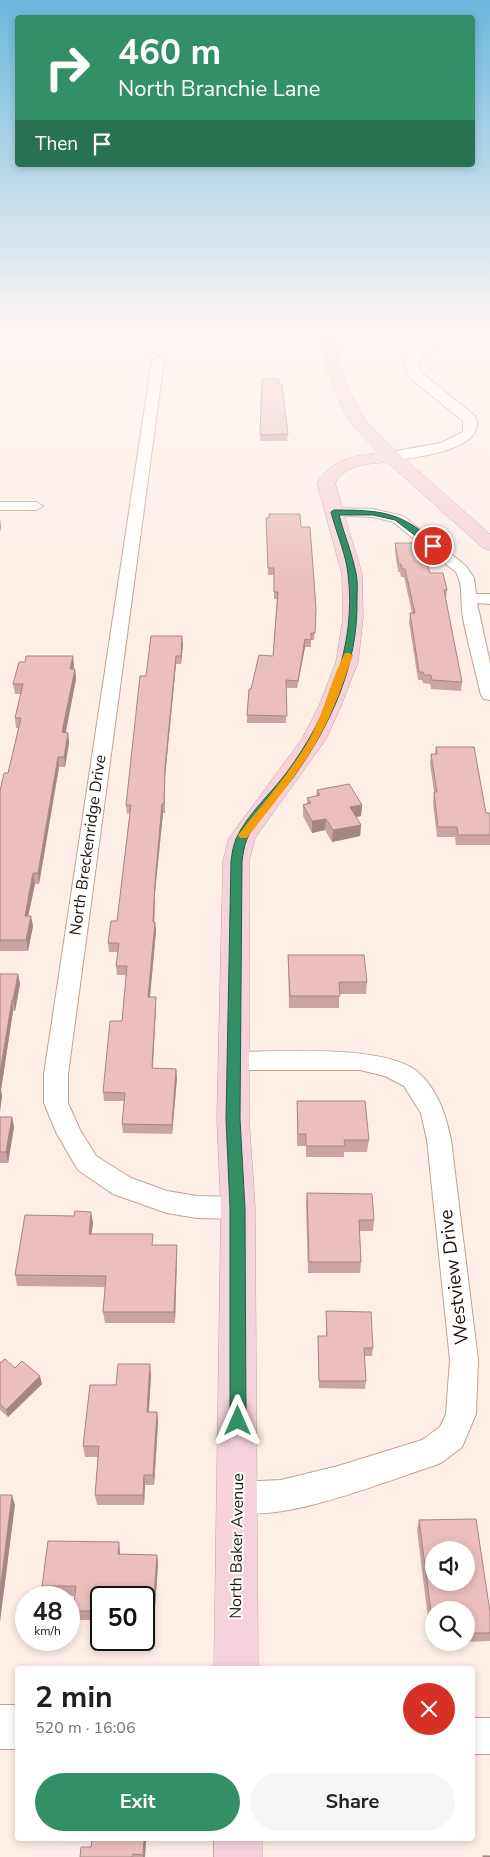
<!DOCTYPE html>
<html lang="en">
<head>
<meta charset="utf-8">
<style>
	body { margin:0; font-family:"Nunito Sans",sans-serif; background:#f6f6f6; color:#202124; height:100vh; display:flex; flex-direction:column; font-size:19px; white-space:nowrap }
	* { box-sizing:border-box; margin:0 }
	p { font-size:16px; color:#757577 }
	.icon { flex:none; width:28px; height:28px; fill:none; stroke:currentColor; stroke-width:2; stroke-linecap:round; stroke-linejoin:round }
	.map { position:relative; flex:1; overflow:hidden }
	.sheet { position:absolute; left:15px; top:1666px; width:460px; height:175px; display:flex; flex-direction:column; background:#fff; border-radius:5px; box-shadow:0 2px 8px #0003 }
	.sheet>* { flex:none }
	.guide { position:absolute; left:15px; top:15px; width:460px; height:152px; border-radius:5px; box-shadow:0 2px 8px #0003; background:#338f66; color:#fff; overflow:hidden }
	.fabs { position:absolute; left:425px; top:1541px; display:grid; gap:10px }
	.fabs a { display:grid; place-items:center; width:50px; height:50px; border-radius:50%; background:#fff; box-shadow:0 2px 8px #0003; font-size:25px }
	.speed { position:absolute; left:15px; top:1586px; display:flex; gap:10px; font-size:25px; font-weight:700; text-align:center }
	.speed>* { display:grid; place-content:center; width:65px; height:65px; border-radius:50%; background:#fff; box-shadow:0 2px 8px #0003; line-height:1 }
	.speed small { font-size:12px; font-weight:400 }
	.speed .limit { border:2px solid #111; border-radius:8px; background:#fff; color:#111 }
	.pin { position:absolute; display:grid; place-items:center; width:42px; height:42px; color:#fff; margin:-21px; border:2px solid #fff; border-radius:50%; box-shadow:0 1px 5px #0007 }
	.me { position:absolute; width:55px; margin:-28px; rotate:0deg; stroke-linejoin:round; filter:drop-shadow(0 0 4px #0008) }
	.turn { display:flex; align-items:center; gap:18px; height:105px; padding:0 20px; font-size:22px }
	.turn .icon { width:65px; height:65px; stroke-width:2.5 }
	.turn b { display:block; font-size:35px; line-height:42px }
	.then { display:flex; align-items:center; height:48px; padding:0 20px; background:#0003; gap:10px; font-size:19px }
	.round { display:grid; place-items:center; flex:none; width:52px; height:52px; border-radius:26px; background:#f6f6f6 }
	.overview { display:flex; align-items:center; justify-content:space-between; height:85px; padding:0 20px }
	h1 { font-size:30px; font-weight:700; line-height:38px }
	.primary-button { display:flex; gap:10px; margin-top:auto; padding:10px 20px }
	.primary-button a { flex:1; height:58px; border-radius:30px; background:#338f66; color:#fff; font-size:20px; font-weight:700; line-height:58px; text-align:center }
	.primary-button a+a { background:#f6f6f6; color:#202124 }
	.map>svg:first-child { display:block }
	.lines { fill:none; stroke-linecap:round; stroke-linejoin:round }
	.minor-casing { stroke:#c4a18e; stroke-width:2 }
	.tertiary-casing { stroke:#c4a18e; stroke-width:2 }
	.secondary-casing { stroke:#c4a18e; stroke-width:1 }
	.minor { fill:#fff; fill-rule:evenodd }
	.tertiary { fill:#fff; fill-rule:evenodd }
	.secondary { fill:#f6d3dc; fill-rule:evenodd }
	.wall { fill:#c9a4a3 }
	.shaded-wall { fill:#a48684 }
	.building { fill:#eabfbd; stroke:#a48684; fill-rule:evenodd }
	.route { fill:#338f66; stroke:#215d42 }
	.slow { fill:#f59e0b }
	.labels { text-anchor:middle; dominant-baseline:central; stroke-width:4; stroke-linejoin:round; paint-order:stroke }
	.street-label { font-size:16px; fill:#1e120b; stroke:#fff }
	.near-street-label { font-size:19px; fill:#1e120b; stroke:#fff }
</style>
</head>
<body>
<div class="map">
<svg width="490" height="1857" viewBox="0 0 490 1857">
	<rect width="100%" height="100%" fill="#feeee7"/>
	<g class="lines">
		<defs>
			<g id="minor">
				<path d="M158 357 164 360 68 1074V1103L80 1130 96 1156 131 1178 167 1191 197 1196 238 1197 247 1200 251 1208 247 1216 238 1219 197 1218 167 1213 113 1194 78 1170 57 1134 44 1103V1074L152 360Z"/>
				<path d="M0 502H36L43 506 36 510H0Z"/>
				<path d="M334 508 373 509 403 516 466 566 474 578 476 594H490V604L477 603 490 663V700L484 699 481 695C475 669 468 644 463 618 460 603 464 586 456 572L393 522 373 517 329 515 327 512Z"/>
				<path d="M234 1052C278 1052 391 1043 421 1075 439 1093 446 1116 451 1140L478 1360 476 1414 462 1447 441 1463 430 1467C383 1482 272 1528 227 1509L222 1498 227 1487 238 1482 281 1480 338 1466 422 1440 440 1427 446 1414 450 1360 427 1140 421 1113 414 1102 404 1086 385 1076 360 1070H234L226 1067 222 1061 226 1055Z"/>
				<rect x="472" y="1718" width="18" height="36"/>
			</g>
			<g id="tertiary">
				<path d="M463 331H490V336C473 337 423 341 419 362 418 365 420 370 422 373L475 416C490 451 409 458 391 461L385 459 383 456 385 453 441 443 463 432V421L410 378 404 363C414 339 440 335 463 331Z"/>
				<rect x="0" y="1705" width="18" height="44"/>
			</g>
			<g id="secondary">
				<path d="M322 331H336L340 368 356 404 367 422 397 452 490 534V550L483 548 387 462C368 464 346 464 335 483L362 574 363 618 358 662 341 706 326 739 255 838 249 861V1119L255 1208 258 1669H214L221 1208 217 1119 223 861 229 838 302 739 319 706 336 662 343 618 342 574 317 483C332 459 352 456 379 453L355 428 340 404 326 368Z"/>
				<rect x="214" y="1839" width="48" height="18"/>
			</g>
		</defs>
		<use href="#minor" class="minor-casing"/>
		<use href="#tertiary" class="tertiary-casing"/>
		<use href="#secondary" class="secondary-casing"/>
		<use href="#minor" class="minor"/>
		<use href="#tertiary" class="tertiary"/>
		<use href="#secondary" class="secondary"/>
	</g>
	<g class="wall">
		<path d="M262 379 288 434 287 441H260Z"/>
		<path d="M266 518 301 527 316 609 314 640H311V647H305L297 688H286V723H247V715L251 689 273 656 277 599H274V575H268Z"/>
		<path d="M395 543 418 546 430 573 447 590 446 598H445L462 682 461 691 431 689 430 684 423 683 422 680H418L409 622 410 613H412L404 577H401L400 572H398L395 551Z"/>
		<path d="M183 644 181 664H176L165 777V813H163L155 892 154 922H155L156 931 150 997 156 1006 153 1068 176 1069 177 1078 172 1134 123 1133 122 1124 124 1101H104L103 1092 122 1021 126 975H117L116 966 118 952H109L108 943 117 921 130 813 127 814 126 805 146 676Z"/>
		<path d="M74 666 73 669H75L76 679 65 732 68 733 69 743 65 767H59L39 884H35L28 916 33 926 28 951H0V791L8 773 19 728H16L15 718 21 694H15L13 684Z"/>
		<path d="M436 747 486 813H490V845H456L455 837H437L433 802 434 792 430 764 431 754H435Z"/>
		<path d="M317 790 362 805 361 816 356 817 361 825 360 836 332 842 325 830 312 833 303 816V805L307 804V798L316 796Z"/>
		<path d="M288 955 367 982 366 994H339V1008H289Z"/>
		<path d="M0 974H18L20 984 15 1011H13L1 1090 2 1096 0 1111Z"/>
		<path d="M297 1101 369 1140 367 1152H344V1157H306V1146H297Z"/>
		<path d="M0 1117H12L14 1127 8 1163H0Z"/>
		<path d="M307 1193 374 1220 373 1231H359L361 1262 360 1273H308L306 1204Z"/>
		<path d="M93 1223 91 1234 154 1245H177V1256L175 1323H105L103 1312 105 1287 17 1286 15 1275Z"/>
		<path d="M326 1311 373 1348 372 1356H364L366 1381 365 1389 319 1388 318 1343V1336H326Z"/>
		<path d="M0 1363 15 1368 42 1384 8 1417 0 1410Z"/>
		<path d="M151 1375 149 1412H157L158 1422 154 1485H145L144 1505H97L95 1495 98 1457H85L83 1446 116 1385Z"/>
		<path d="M419 1520 490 1612V1641L466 1642V1610H434V1642H455L431 1643 417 1530Z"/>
		<path d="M120 1552V1554L157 1555 158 1564 154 1622 144 1621V1598H101V1620H76L73 1611 75 1596 45 1595 42 1586Z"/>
		<path d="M92 1839H146L145 1857H80L91 1847Z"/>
	</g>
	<g class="shaded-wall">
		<path d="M0 518 1 527 0 532Z"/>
		<path d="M182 636 183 644 181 664V656Z"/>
		<path d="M305 639V647L297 688 298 681Z"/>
		<path d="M73 656 74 666 71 679 70 669Z"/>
		<path d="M176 656V664L165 777V813V768Z"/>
		<path d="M75 669 76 679 64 742 62 732Z"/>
		<path d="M68 733 69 743 65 767 64 757Z"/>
		<path d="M58 757 59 767 39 884 38 873Z"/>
		<path d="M162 804 163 813 155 892 154 931 153 922 155 883Z"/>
		<path d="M362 805 361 816 349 818 350 807Z"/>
		<path d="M326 819 325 830 312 833V821Z"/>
		<path d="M361 825 360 836 332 842 333 830Z"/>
		<path d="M33 873 35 884 26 926 25 916Z"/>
		<path d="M31 916 33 926 28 951 26 940Z"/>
		<path d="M155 922 156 931 149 1006 148 997Z"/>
		<path d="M18 974 20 984 15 1011 13 1000Z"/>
		<path d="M156 997V1006L152 1077V1068Z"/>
		<path d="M12 1000 13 1011 1 1090 2 1096 0 1111V1073Z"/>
		<path d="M176 1069 177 1078 172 1134V1125Z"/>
		<path d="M12 1117 14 1127 8 1163 6 1152Z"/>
		<path d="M91 1212 93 1223 90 1245 89 1234Z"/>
		<path d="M177 1245V1256L175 1323 174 1312Z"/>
		<path d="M150 1364 151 1375 148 1422 147 1412Z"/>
		<path d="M40 1376 42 1384 8 1417 6 1410Z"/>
		<path d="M157 1412 158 1422 154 1485 153 1475Z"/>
		<path d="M144 1475 145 1485 144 1505 143 1495Z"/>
		<path d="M12 1495 15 1505 0 1622V1591Z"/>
		<path d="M119 1542 120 1552 119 1563 118 1554Z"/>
		<path d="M157 1555 158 1564 154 1622 153 1612Z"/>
		<path d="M144 1839H146L145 1857H143Z"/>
	</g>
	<g class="building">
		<path d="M262 379H279V384H282L288 434 260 435Z"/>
		<path d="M269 514H300L301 527H310L316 609 315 633H311V640L305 639 298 681 286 680 287 716 247 715 249 689H251L259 655 273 656 278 592H274V568H268L266 518H269Z"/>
		<path d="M395 543H418V546H422L430 573H443L447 590H444L462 682 432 680 431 675H424L423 672H419L410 613H415L405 569H402L401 564H399Z"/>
		<path d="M151 636H182L181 656H176L165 768 164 804H162L155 883 153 922H155L148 997H156L152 1068 176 1069 172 1125 122 1124 125 1093 103 1092 110 1021H122L127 966H116L119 943H108L111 921H117L131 805H126L140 676H146Z"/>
		<path d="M26 656H73L70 669H75L62 732 68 733 64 757H58L38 873H33L25 916H31L26 940H0V791L4 773H8L21 718H15L23 684H13L19 662H25Z"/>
		<path d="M436 747H474L486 813H490V835H458L457 827H438L434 792H437L431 754H437Z"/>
		<path d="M349 784 362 805 350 807 361 825 333 830 326 819 312 821 303 805 311 803 307 798 320 795 317 790Z"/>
		<path d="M288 955H364L367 982H339L340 996H290Z"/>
		<path d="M0 974H18L13 1000H12L0 1073Z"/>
		<path d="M297 1101H365L369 1140H344L345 1146H306V1134H298Z"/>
		<path d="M0 1117H12L6 1152H0Z"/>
		<path d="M307 1193 372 1194 374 1220H359L361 1262H309Z"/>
		<path d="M75 1211 91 1212 89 1234H153L152 1245H177L174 1312H103L106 1276 15 1275 25 1215 74 1216Z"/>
		<path d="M326 1311 371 1312 373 1348H364L366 1381H319L318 1336H327Z"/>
		<path d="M5 1359 15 1368 22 1361 40 1376 6 1410 0 1404V1363Z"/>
		<path d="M118 1364H150L147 1412H157L153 1475H144L143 1495H95L99 1446H83L90 1385H116Z"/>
		<path d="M0 1495H12L0 1591Z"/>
		<path d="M476 1519 490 1612V1633H466V1610H434V1634L419 1520ZM434 1550H466V1582H434Z"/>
		<path d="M48 1541 119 1542 118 1554 157 1555 153 1612H144V1598H101V1611H73L76 1586H42Z"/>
		<path d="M92 1839H144L143 1855 133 1854 132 1857H80L81 1847H91Z"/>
		<rect x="483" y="1856" width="7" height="1"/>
	</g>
	<linearGradient id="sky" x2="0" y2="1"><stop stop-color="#69b8dd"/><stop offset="0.56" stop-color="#fff7f4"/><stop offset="1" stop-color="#fff7f4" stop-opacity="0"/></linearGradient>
	<rect width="490" height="591" fill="url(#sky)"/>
	<path class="route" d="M334 510C379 510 404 511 437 546L430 547 395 520 373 515H339C344 534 352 553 356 573 358 581 357 591 357 600 358 665 332 722 295 775 281 795 256 817 247 839 244 846 243 854 242 861L240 1119 245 1208 246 1421 244 1426 238 1428 232 1426 230 1421V1208L226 1119 231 861C232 854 233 846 236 839 247 814 271 794 287 772 328 717 357 645 348 574 346 554 336 532 331 512Z"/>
	<path class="slow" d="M345 653H349L353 655C343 683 334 711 319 737 300 773 272 805 247 838H240L238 835 240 833C264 802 291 772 310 738 325 710 331 679 345 653Z"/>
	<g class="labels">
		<g class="street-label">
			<text transform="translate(88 845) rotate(-82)">North Breckenridge Drive</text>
			<text transform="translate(237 1546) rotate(-89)">North Baker Avenue</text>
		</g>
		<g class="near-street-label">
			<text transform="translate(454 1277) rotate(-97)">Westview Drive</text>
		</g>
	</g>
</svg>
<div class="fabs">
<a><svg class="icon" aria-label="sound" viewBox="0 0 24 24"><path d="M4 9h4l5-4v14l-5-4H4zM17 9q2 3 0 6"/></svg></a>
<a><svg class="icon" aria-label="search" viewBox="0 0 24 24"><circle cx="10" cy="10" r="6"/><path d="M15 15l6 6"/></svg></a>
</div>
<div class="speed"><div>48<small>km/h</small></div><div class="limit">50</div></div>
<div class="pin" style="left:433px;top:546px;background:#d93025"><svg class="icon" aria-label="arrive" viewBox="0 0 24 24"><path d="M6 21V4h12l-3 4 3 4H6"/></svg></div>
<svg class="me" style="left:238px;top:1421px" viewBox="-20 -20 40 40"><path d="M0-17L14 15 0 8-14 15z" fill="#338f66" stroke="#fff" stroke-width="4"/></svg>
<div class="guide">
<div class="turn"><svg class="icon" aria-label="right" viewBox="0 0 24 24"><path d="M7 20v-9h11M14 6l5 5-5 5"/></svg><div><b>460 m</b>North Branchie Lane</div></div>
<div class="then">Then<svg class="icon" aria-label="arrive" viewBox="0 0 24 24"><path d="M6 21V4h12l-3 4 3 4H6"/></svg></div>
</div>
<section class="sheet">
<div class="overview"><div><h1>2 min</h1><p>520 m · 16:06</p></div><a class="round" style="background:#d93025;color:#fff"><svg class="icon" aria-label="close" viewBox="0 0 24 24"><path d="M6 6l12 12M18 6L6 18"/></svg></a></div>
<div class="primary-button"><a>Exit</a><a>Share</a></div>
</section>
</div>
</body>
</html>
